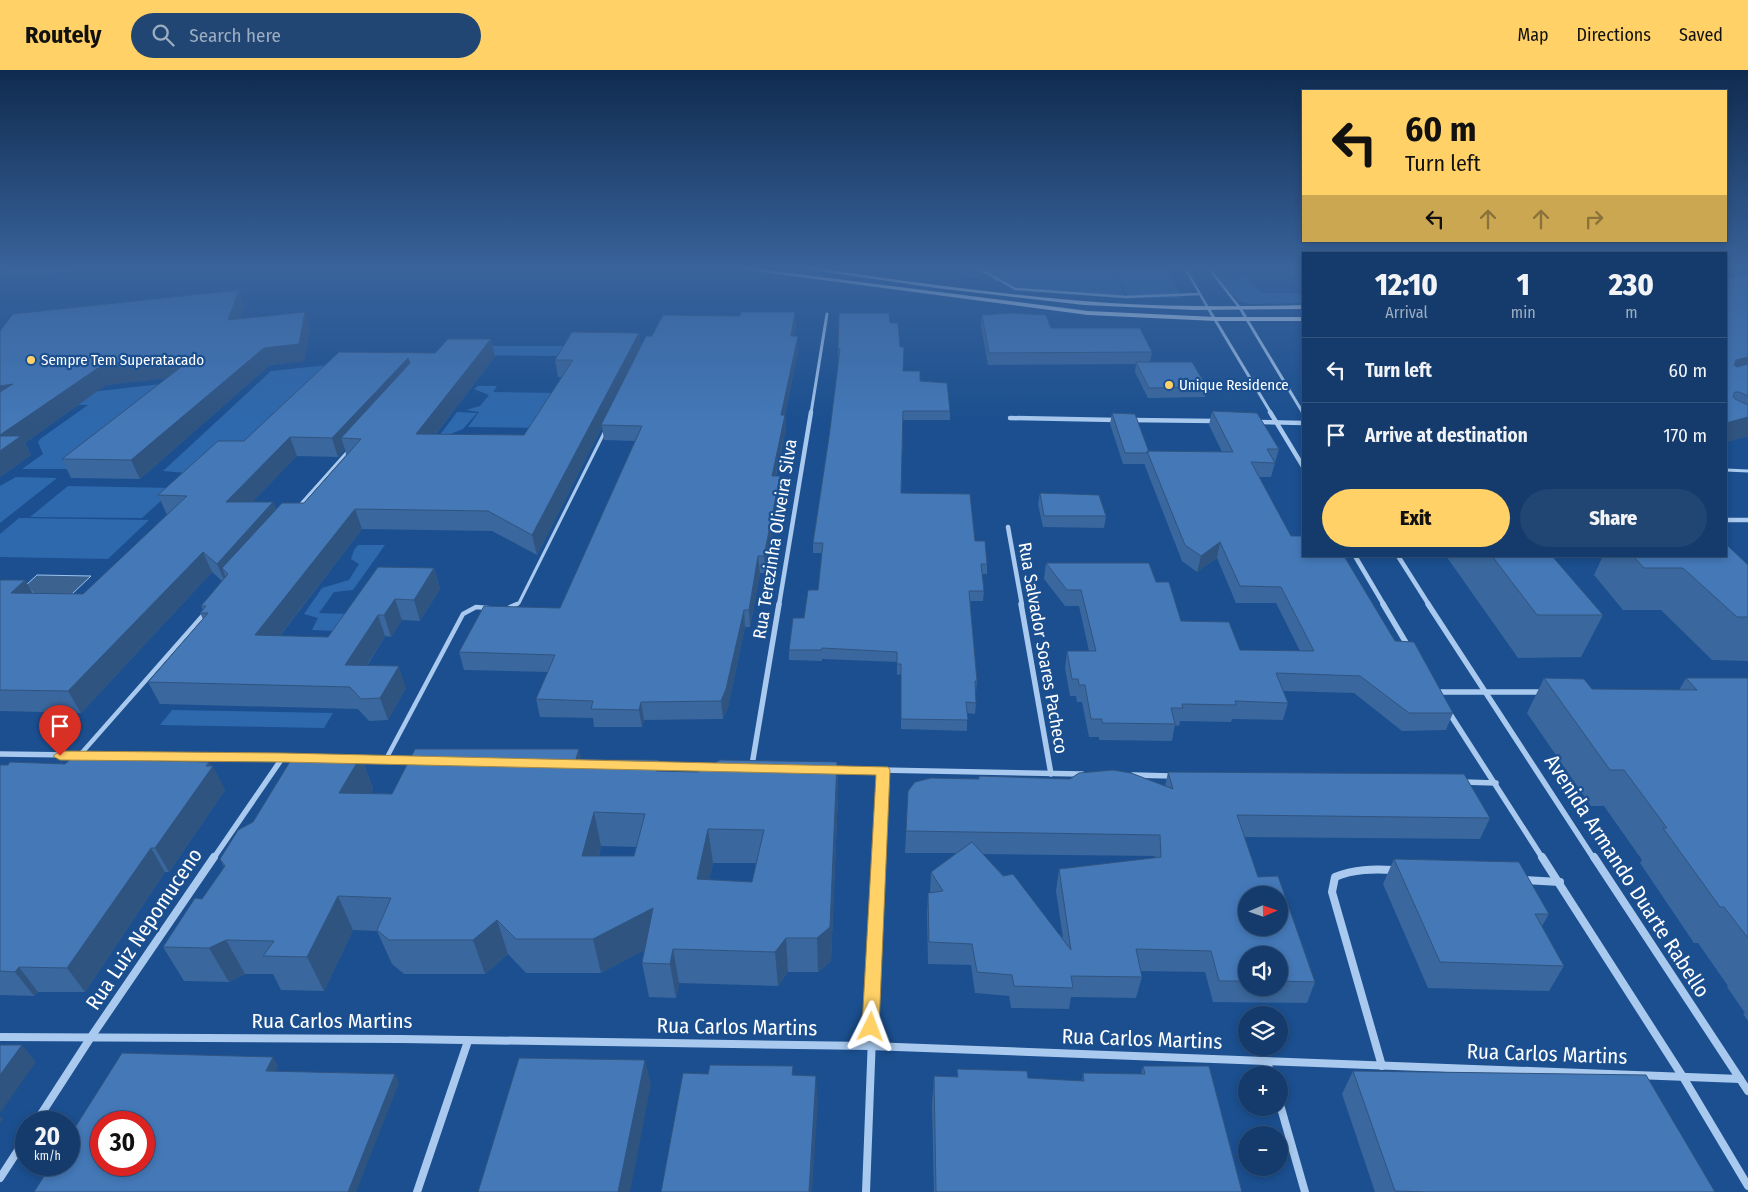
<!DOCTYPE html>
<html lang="en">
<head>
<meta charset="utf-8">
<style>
	body { margin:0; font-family:"Fira Sans Condensed",sans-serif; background:#214673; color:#f1f3f6; height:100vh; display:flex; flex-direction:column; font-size:19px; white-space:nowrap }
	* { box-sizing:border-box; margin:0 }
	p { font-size:16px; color:#9dadc1 }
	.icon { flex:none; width:28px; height:28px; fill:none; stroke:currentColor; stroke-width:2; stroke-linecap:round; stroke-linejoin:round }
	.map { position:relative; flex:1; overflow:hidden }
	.panel { position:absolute; left:1302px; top:182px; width:425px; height:305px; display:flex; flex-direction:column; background:#143b6b; border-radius:0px; box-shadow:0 2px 8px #0003,0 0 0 1px #33557e }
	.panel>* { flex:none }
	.banner { position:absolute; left:1302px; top:20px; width:425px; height:152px; border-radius:0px; box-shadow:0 2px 8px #0003,0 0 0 1px #33557e; background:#ffd166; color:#111; overflow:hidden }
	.needle { width:32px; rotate:88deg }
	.tools { position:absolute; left:1238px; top:816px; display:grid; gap:10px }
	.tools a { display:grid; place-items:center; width:50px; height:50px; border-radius:50%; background:#143b6b; box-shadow:0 2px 8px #0003,0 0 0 1px #33557e; font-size:25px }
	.speed { position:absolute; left:15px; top:1041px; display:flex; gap:10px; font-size:25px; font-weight:700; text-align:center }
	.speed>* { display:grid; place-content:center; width:65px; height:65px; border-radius:50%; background:#143b6b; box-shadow:0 2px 8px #0003,0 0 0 1px #33557e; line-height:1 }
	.speed small { font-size:12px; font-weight:400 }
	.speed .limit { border:8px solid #d22; background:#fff; color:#111 }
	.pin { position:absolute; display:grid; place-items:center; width:42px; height:42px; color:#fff; margin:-51px -21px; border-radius:50% 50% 50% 0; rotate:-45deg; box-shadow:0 0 5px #0007 }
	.pin .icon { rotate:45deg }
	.me { position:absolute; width:55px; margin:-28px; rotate:3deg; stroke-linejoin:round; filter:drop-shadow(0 0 4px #0008) }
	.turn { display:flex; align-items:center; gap:18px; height:105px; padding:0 20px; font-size:22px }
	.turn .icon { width:65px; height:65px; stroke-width:2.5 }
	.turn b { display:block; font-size:35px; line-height:42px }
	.lanes { display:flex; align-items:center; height:48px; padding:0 20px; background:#0003; justify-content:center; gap:25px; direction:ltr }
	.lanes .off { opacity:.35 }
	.eta { display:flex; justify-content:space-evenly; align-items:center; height:85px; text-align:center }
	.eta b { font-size:30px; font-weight:800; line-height:35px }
	.button { display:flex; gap:10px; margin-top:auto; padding:10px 20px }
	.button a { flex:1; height:58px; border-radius:30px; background:#ffd166; color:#111; font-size:20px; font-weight:800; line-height:58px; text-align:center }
	.button a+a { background:#214673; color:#f1f3f6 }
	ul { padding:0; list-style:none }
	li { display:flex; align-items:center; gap:15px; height:65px; padding:0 20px; border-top:1px solid #33557e }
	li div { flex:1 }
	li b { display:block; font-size:19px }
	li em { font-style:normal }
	header { display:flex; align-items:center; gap:30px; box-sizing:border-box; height:70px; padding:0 25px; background:#ffd166; color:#111 }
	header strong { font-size:24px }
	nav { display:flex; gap:28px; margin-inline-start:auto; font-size:18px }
	.search { width:350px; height:45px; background:#214673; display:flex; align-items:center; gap:12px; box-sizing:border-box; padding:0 18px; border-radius:28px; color:#9dadc1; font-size:19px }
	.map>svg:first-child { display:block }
	.green { fill:#2e69ad }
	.water { fill:#3c6290; stroke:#9cc4f0 }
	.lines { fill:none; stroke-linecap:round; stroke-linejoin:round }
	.service-far2 { stroke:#a9c9ee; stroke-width:2.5 }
	.service-far1 { stroke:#a9c9ee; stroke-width:3 }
	.service { stroke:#a9c9ee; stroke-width:4.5 }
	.minor-far3 { stroke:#a9c9ee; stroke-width:3 }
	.minor-far2 { stroke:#a9c9ee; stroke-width:4.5 }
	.minor-far1 { stroke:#a9c9ee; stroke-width:5.5 }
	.minor { stroke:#a9c9ee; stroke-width:8 }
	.secondary { fill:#d6e6fa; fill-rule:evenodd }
	.wall { fill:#3a679d; fill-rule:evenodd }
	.shaded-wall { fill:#305480 }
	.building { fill:#4478b7; stroke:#305480; fill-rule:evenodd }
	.route { fill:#ffd166; stroke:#a68842 }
	.poi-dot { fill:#ffd166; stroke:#1b4f8f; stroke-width:2 }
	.labels { text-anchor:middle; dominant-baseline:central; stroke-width:4.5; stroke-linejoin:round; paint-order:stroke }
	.far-poi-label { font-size:15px; fill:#fff; stroke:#1b4f8f; text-anchor:start }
	.street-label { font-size:18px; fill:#fff; stroke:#1b4f8f }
	.near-street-label { font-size:21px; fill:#fff; stroke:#1b4f8f }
</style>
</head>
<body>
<header>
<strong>Routely</strong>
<div class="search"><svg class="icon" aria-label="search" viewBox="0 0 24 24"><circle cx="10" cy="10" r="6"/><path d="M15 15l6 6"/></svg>Search here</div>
<nav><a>Map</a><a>Directions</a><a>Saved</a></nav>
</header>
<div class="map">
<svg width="1748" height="1122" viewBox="0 0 1748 1122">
	<rect width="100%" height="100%" fill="#1b4f8f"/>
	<g class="green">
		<path d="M967 196H1109L1126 227 1015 219 1001 212H988L996 211 983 205 966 207 968 204H978L997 209Z"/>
		<path d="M1110 196H1163L1183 228 1128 227Z"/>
		<path d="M1246 207 1262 223H1304V233L1250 234 1239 231 1217 209Z"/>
		<path d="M461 276H587L567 286 453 285Z"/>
		<path d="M337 294 256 375 197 404 163 401 271 301Z"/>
		<path d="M179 312 70 399H22L43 384 38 372 40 369 88 335 22 334 29 329Z"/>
		<path d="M478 316H497L493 322 557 323 536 358 468 357 479 342 466 340 480 336 489 325 474 319Z"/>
		<path d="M457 342 477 343 463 359 436 370Z"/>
		<path d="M16 407 57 408 0 453V416Z"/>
		<path d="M68 416 175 418 142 448 30 447Z"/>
		<path d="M19 448 149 450 108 489 0 487V464Z"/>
		<path d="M362 475H385L353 520 334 522 319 543 349 544 336 561 312 560 318 548 304 544 322 518 349 510 359 494 351 489 354 480 358 475Z"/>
		<path d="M172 640 333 643 324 658 160 655Z"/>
	</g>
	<path class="water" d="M37 505 91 506 71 525 34 524 26 515Z"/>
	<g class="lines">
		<g class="service-far2">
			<path d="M967 196 989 204 1015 219 1126 227 1200 224"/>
			<path d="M1184 196 1208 238"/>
			<path d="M1207 196 1240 238"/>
		</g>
		<g class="service-far1">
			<path d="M1726 400 1748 401"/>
			<path d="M299 436 349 380"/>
			<path d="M514 535 519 533 605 361"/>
		</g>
		<g class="service">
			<path d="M510 537 517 534"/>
			<path d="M79 686 205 543"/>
			<path d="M385 691 463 544 476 537 488 538"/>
		</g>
		<g class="minor-far3">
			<path d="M1208 238 1271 343"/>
			<path d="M1240 238 1303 343"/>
			<path d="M811 343 827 244"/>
		</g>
		<g class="minor-far2">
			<path d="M1270 342 1304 398"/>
			<path d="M1303 342 1304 344"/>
			<path d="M1010 348 1117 350"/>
			<path d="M1131 350 1215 351"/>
			<path d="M1258 352 1304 353"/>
			<path d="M1726 450H1748"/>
			<path d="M1008 457 1022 535"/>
			<path d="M1355 486 1384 535"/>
			<path d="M1398 486 1429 535"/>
			<path d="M779 535 811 342"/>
		</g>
		<g class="minor-far1">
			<path d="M1021 534 1051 704"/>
			<path d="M1383 534 1408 576"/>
			<path d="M1428 534 1594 789"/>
			<path d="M1436 622H1543"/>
			<path d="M1448 641 1543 789"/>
			<path d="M0 684 299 688"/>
			<path d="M355 690 414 691"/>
			<path d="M752 695 779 534"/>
			<path d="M655 696 714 697"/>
			<path d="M830 699 1082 704"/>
			<path d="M1133 705 1172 706"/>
			<path d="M1463 712 1496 713"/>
			<path d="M213 789 283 687"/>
			<path d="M879 789 883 700"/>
		</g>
		<g class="minor">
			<path d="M1542 787 1683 1007 1748 1116"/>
			<path d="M1594 787 1748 1021"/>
			<path d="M1522 810 1560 812"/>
			<path d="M0 967 401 969 870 976 1740 1009"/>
			<path d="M1267 992 1271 1005"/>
			<path d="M1382 996 1332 822 1335 807C1354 799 1373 799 1394 800"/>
			<path d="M1279 1031 1305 1122"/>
			<path d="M36 1052 91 967 214 787"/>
			<path d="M0 1108 26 1068"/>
			<path d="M417 1122 468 971"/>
			<path d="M866 1122 879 787"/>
		</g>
		<g class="secondary">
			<path d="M716 196H735L1088 241 1216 247H1304V251H1216L1088 245Z"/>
			<path d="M784 196H801C904 211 1007 226 1110 233 1175 237 1239 237 1304 235V239L1194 240 1084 235 936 218Z"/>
		</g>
	</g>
	<g class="wall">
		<path d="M0 196H96L92 200 0 206Z"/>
		<path d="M1748 204V366L1726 372 1734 207Z"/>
		<path d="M239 220 244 236 240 249 310 258 304 291 270 295 140 409 71 408 62 389 167 308 106 315 25 373 31 385 0 407V261Z"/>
		<path d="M982 245 1051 258 1152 282 1150 292 1207 317 1205 327 1148 328 1135 302 1136 294 988 295 981 256Z"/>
		<path d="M890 253 903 301 920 311 950 341V350H903L901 423 975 471 987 494V504H982L984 521 983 531H970L977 611 976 622H975L976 633 975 644 967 643V661L901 659V604L897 605V592L822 589V591L789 590V580L818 520 822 483H813V473L829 367 839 288H838V279Z"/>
		<path d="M796 255 794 266H798V280L785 345 786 359 776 406 781 421 765 503H760L750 557H745L728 637 723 649 644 650 642 657H594L593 648 540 647 536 629 548 602 464 600 459 582 560 538 635 371 604 370 602 357 537 485 492 461 362 459 280 566 328 567 434 498 440 519 420 551 402 550 391 567 385 566 367 596 406 618 388 650 369 651 358 639 160 634 148 612 203 549 200 543 203 540 201 536 222 511 212 502 81 643 0 641V510H25L33 523 83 524 167 445 158 425 244 371 339 282 435 283 491 269 495 286 436 364 524 365 562 307H558L555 290 639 263 641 277 652 266ZM345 379 346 385 304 433 276 440 273 432H252L297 386 338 387Z"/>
		<path d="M1304 268V283L1301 280Z"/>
		<path d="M1212 341 1279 379 1271 407H1259L1291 466 1395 571 1453 643 1446 660 1402 661 1354 623 1283 621 1288 633 1283 650 1232 649 1231 652 1180 651 1179 656 1175 655 1172 671 1099 670V667H1089L1082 632H1077L1076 626H1070L1065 598 1067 581H1089L1079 536H1065L1044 509 1046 493 1156 512 1181 551 1240 580 1300 581 1276 533H1236L1217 488 1197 502 1182 491 1145 396V394H1123L1110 354 1112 343 1149 382H1222L1209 355Z"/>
		<path d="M1040 423 1106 446 1104 458 1043 457 1038 434Z"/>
		<path d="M1446 486H1552L1603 545 1581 587 1518 588Z"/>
		<path d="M1603 486H1726L1748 495V591L1712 590 1661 540H1623L1594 505Z"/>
		<path d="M1544 608 1592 619 1679 620 1686 608H1748V951L1743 944 1745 943 1727 917 1728 916 1698 873H1694L1640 793 1642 790 1604 736H1591L1527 643Z"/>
		<path d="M361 686 373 719 371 723 392 724 582 689 661 701 698 702 837 692 838 725 831 891 818 902H788L778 916 679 913 676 928 649 927 642 893 644 880 601 903H526L508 884 485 904H404L392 894 377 861 353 860 324 921 281 920 273 904H245L229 912 184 911 163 877 202 829 224 797 220 789 253 752ZM601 776 636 777 634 786H599ZM713 793H756L752 812 709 810Z"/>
		<path d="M209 692 225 720 169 802H165L85 922H38L34 926 0 925V695L65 694Z"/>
		<path d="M1168 702 1490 748 1480 769 1244 767 1258 807 1315 912 1307 933 1213 932 1205 902 1140 901 1142 907 1136 928 1071 927 1069 939 1011 938 1009 926 975 923 971 895 928 894 927 845 928 823H930L931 802 956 783H905L906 761 978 709 979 706 1165 716ZM983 784 1155 786V788L1059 799 1056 821 1063 868ZM1246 885H1279V918H1246Z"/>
		<path d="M1394 789 1549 844 1542 856 1564 896 1549 921 1428 918 1383 814Z"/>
		<path d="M1143 996 1242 1122H934L932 1035 934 1006 957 1007V999L1028 1008 1082 1011 1083 1003 1141 1004Z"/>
		<path d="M1353 1001 1715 1122H1375L1342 1024Z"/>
	</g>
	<g class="shaded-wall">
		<path d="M0 196H3L7 205 0 206Z"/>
		<path d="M91 196H96L92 200Z"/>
		<path d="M239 220 244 236 234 267 228 250Z"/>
		<path d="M305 242 310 258 304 291 270 295 140 409 131 390Z"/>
		<path d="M795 242 796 255 791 280V266Z"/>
		<path d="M639 263 641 279 601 355 602 357 537 485 532 465Z"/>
		<path d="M798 266V280L784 350 785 345 786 359 772 421V406L781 345Z"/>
		<path d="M491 269 495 286 422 382 416 364Z"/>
		<path d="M194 287 201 304 106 315 25 373 31 385 0 407V365L98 298Z"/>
		<path d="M1748 287V304L1726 310 1736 290Z"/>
		<path d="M408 288 412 305 341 368 345 379 338 387 332 368Z"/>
		<path d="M13 314 0 335V316Z"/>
		<path d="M1748 347V366L1726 372V353Z"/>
		<path d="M290 367 297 386 234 451 226 432Z"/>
		<path d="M780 406 781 421 765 503 764 486Z"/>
		<path d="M273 432 280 452 222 498 228 512 226 514 217 494Z"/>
		<path d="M355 439 362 459 264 586 255 565Z"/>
		<path d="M1220 472 1217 488 1197 502 1201 486Z"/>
		<path d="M203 482 212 502 81 643 68 621Z"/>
		<path d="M758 486 760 503 750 557 749 540Z"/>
		<path d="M434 498 440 519 420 551 414 530Z"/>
		<path d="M25 510 37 531 11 523Z"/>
		<path d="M395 529 402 550 391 567 384 545Z"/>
		<path d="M744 540 745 557 728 637 723 649 721 631Z"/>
		<path d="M378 545 385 566 353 617 345 595Z"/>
		<path d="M399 596 406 618 388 650 380 628Z"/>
		<path d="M641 632 644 650 642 657 639 640Z"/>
		<path d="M579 679 587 713 576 689Z"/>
		<path d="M361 686 373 719 353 756 339 723Z"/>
		<path d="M659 690 665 723 656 701Z"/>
		<path d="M209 692 212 698 213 696 225 720 169 802 155 778Z"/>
		<path d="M837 692 838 725 831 891 818 902 817 868Z"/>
		<path d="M594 742 601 776 590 820 582 786Z"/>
		<path d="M708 759 713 793 702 843 697 809Z"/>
		<path d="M151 778 165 802 85 922 67 898Z"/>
		<path d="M338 826 353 860 324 921 307 887Z"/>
		<path d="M653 838 660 872 601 903 593 869Z"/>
		<path d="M497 850 508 884 485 904 473 870Z"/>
		<path d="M786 868 788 902 778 916 775 882Z"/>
		<path d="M226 870 245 904 229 912 209 878Z"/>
		<path d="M673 879 679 913 676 928 670 894Z"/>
		<path d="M19 897 38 922 34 926 15 902Z"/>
		<path d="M22 975 36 992 0 1043V1005Z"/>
		<path d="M273 987 278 996 271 1010 266 1001Z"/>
		<path d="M645 990 651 1015 630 1122H618Z"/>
		<path d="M395 1004 399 1013 356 1122H348Z"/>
		<path d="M816 1006 818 1031 812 1122H809Z"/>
		<path d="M0 1046 3 1049 0 1053Z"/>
	</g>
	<g class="building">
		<path d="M1748 204V287L1736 290 1734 295 1737 297 1748 294V326L1739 322H1735L1733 326 1735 329 1748 335V347L1726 353V205L1734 207Z"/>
		<path d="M239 220 228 250 305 242 299 274 264 278 131 390 62 389 194 287 98 298 0 365V322L13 314 0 316V261L13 244Z"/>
		<path d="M741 242H795L791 266H798L781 345H785L772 406H780L764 486H758L749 540H744L726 619 721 631 641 632 639 640 591 639 593 631 536 629 555 585 459 582 484 536 560 538 642 356 601 355 646 266H652L663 245 740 246Z"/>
		<path d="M839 243H889L890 253H898L900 277H904L903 301H920V311L947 313 950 341H903L901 423 970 424 975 471H985L987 494H981L984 521H969L977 611H975L976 633 966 632 968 650 901 649V594H897V582L822 578 821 580H789L793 548H804L808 520H818L823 473H813L829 367 840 279H838Z"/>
		<path d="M1010 243 1046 245 1051 258H1140L1152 282 989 283 982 245Z"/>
		<path d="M572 262 639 263 532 465 488 441 355 439 255 565 328 567 378 497 434 498 414 530 395 529 384 545H378L345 595 399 596 380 628 361 629 350 617 148 612 208 543H200L206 536H201L228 504 222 498 282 433H304L361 369 341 368 410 293 408 288 332 368 290 367 226 432H273L217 494 203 482 68 621 0 620V510H25L11 523 83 524 187 426 158 425 218 371H244L339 282 435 283 448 269H491L416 364 524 365 573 290H555Z"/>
		<path d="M1136 292H1192L1207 317 1149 318Z"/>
		<path d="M1212 341 1257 343 1279 379H1267L1275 393 1251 392 1291 466H1304V486H1344L1395 571 1414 572 1453 643H1409L1360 606 1276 603 1288 633 1235 631 1236 635 1182 634 1183 638H1171L1175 654 1102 653V649H1091L1085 615H1079L1078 609H1072L1067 581H1096L1081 520H1067L1046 493H1149L1156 512H1169L1181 551 1229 552 1240 580 1314 581 1281 517 1240 516 1220 472 1201 486 1185 475 1147 381 1233 382Z"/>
		<path d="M1112 343 1135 344 1149 382 1147 381V383H1125Z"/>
		<path d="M0 366H21L0 381Z"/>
		<path d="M1040 423 1099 425 1106 446H1044Z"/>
		<path d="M1726 474 1748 495V547H1737L1683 498H1644L1633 486H1726Z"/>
		<path d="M1492 486H1552L1603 545H1537Z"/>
		<path d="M1544 608 1584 609 1592 619 1697 620 1686 608H1748V868L1724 837H1720L1663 758H1667L1624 700H1610Z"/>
		<path d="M415 679H579L576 689 659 690 656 701 698 702 720 690 837 692 830 857 817 868H786L775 882 673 879 670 894 642 893 653 838 593 869H516L497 850 473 870H389L377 860 391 828 338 826 307 887 263 886 274 871 226 870 209 878 163 877 195 828 202 829 225 796 220 789 238 760 253 752 294 685 361 686 339 723 392 724ZM594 742 645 744 634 786H582ZM708 759 764 760 752 812 697 809Z"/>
		<path d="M71 689 209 692 206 696H213L155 778H151L67 898 19 897 15 902 0 901V695H8L10 692 65 694Z"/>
		<path d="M1113 700 1131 703 1173 719 1168 702 1464 704 1490 748 1237 745 1258 807 1278 806 1315 912 1279 911V885H1246V911H1219L1211 881 1136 879 1142 907 1071 906 1073 918 1014 916 1012 905 977 902 972 874 929 872 928 823 943 821 931 802 972 772 1003 806 1013 804 1071 880 1059 799 1161 787 1160 765 906 761 908 721 915 712 931 708 979 709V706L1070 709 1079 703ZM1246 825H1279V858H1246Z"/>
		<path d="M1394 789 1519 792 1549 844H1535L1564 896 1440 892Z"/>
		<path d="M0 975H22L0 1005Z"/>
		<path d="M122 983 273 987 266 1001 395 1004 348 1122H34L51 1095H69V1067ZM101 1052H144V1095H101Z"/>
		<path d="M519 988 645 990 618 1122H478Z"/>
		<path d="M710 995 793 996 792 1005 816 1006 809 1122H661L683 1003 708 1004Z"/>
		<path d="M1143 996H1209L1242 1122H936L934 1006 958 1007 957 999 1027 1001 1028 1008 1084 1011 1083 1003 1145 1004Z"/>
		<path d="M1353 1001 1646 1005 1715 1122H1427L1395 1121Z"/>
	</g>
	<linearGradient id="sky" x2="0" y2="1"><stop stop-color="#0f2b4f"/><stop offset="0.56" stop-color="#39639b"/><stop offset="1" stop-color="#39639b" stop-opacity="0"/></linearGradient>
	<rect width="1748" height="353" fill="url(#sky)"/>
	<path class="route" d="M60 681 283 683 888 697 890 700 879 957 877 962 871 964 865 962 862 957 876 705 283 692 60 690 53 686Z"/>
	<g class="poi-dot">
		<circle cx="31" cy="290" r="5"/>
		<circle cx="1169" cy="315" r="5"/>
	</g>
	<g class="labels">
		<g class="far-poi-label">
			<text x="41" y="290">Sempre Tem Superatacado</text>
			<text x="1179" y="315">Unique Residence</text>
		</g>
		<g class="street-label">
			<text transform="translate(775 469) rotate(-81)">Rua Terezinha Oliveira Silva</text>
			<text transform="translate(1043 578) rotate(80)">Rua Salvador Soares Pacheco</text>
		</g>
		<g class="near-street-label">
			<text transform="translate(1627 806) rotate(57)">Avenida Armando Duarte Rabello</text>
			<text transform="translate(144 859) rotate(-56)">Rua Luiz Nepomuceno</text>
			<text x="332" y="951">Rua Carlos Martins</text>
			<text transform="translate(737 957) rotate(1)">Rua Carlos Martins</text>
			<text transform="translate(1142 969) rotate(2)">Rua Carlos Martins</text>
			<text transform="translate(1547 984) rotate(2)">Rua Carlos Martins</text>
		</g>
	</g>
</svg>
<div class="tools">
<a><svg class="needle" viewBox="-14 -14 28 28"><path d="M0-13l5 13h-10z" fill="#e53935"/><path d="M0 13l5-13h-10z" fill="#9dadc1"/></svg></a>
<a><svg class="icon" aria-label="sound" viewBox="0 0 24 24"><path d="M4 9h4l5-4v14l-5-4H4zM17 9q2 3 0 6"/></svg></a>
<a><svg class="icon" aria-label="layers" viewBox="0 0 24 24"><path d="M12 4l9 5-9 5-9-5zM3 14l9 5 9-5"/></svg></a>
<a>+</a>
<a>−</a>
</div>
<div class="speed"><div>20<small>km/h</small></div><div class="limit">30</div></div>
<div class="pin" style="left:60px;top:686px;background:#d93025"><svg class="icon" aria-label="arrive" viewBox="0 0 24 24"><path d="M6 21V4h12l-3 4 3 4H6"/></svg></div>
<svg class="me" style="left:871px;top:957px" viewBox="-20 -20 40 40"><path d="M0-17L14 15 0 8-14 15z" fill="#ffd166" stroke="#fff" stroke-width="4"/></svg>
<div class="banner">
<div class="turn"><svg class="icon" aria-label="left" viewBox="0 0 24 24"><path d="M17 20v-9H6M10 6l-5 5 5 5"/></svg><div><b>60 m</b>Turn left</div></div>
<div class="lanes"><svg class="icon" aria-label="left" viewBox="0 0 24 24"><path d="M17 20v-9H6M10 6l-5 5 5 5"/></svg><svg class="icon off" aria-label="ahead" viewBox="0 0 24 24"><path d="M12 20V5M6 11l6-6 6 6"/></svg><svg class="icon off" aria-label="ahead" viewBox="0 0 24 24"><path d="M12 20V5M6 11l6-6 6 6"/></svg><svg class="icon off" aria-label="right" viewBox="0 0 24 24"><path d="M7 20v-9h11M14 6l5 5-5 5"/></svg></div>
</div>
<section class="panel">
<div class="eta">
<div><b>12:10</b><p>Arrival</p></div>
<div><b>1</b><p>min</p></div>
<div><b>230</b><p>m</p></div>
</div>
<ul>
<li><svg class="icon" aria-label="left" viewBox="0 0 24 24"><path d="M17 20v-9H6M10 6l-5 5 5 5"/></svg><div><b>Turn left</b></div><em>60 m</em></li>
<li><svg class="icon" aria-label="arrive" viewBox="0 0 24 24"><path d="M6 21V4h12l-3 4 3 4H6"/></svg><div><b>Arrive at destination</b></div><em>170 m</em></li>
</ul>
<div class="button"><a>Exit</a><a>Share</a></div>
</section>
</div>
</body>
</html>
